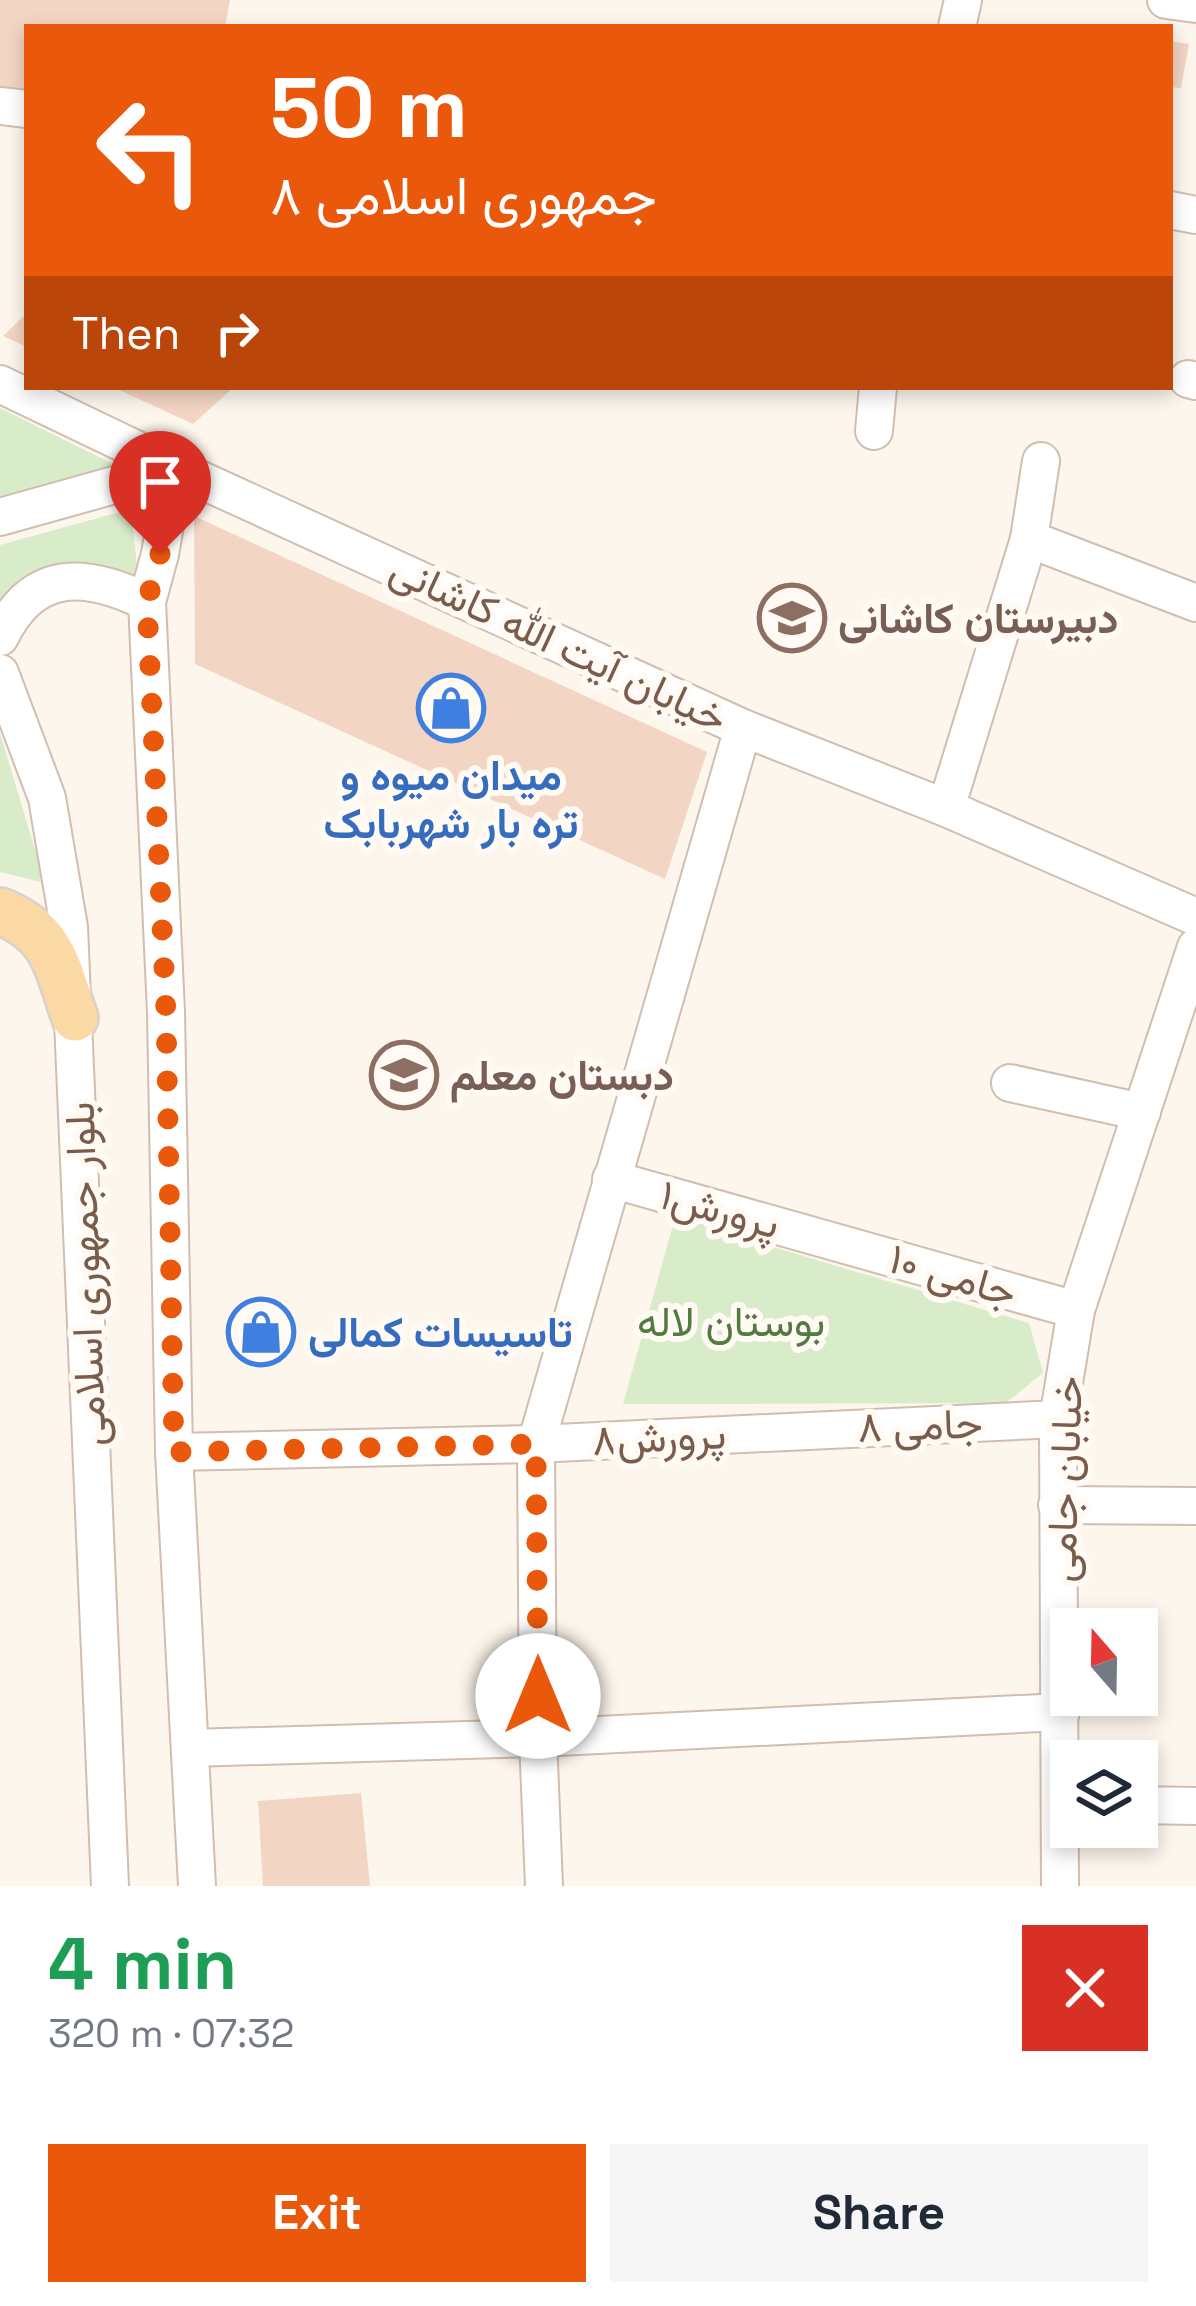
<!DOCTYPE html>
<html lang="en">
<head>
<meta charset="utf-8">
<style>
	body { margin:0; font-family:"Space Grotesk",Vazirmatn,sans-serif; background:#f6f6f7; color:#1f2937; height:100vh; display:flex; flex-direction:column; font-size:45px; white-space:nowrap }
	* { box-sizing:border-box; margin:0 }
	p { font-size:39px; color:#747a83 }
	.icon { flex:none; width:66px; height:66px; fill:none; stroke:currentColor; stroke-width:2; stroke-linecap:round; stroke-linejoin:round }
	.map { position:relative; height:1886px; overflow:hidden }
	.side { display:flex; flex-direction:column; background:#fff; flex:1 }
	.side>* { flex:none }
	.top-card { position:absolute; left:24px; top:24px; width:1149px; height:366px; border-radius:0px; box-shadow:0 6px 18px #0003; background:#ea580c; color:#fff; overflow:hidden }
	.needle { width:78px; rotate:340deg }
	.fabs { position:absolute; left:1050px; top:1608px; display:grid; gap:24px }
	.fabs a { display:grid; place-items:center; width:108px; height:108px; border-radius:0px; background:#fff; box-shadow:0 6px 18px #0003; font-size:60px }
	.pin { position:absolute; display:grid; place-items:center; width:102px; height:102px; color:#fff; margin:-123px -51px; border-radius:50% 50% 50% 0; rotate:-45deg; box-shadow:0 0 12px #0007 }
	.pin .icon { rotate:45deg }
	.me { position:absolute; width:132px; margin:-66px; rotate:0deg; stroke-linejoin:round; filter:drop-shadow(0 0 9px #0008) }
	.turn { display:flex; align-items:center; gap:42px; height:252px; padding:0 48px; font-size:54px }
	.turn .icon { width:156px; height:156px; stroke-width:2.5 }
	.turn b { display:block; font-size:84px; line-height:102px }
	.then { display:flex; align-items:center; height:114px; padding:0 48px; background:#0003; gap:24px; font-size:45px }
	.round { display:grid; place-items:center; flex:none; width:126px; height:126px; border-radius:0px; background:#f6f6f7 }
	.headline { display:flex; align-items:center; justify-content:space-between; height:204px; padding:0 48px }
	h1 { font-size:72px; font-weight:700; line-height:90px; color:#1e9e55 }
	.button { display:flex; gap:24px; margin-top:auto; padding:24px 48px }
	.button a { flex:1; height:138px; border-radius:0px; background:#ea580c; color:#fff; font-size:48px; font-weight:700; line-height:138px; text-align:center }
	.button a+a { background:#f6f6f7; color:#1f2937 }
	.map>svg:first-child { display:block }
	.green { fill:#d8ecc9 }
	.building { fill:#f3d5c3 }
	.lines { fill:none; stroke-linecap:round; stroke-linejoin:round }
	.minor-casing { stroke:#d1beb0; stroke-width:40 }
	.major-casing { stroke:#dad1cd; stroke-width:50 }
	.minor { stroke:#fff; stroke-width:36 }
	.major { stroke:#fbd9a5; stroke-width:45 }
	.route { stroke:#ea580c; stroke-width:21; stroke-dasharray:0 37.8 }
	.labels { text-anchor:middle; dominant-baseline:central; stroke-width:12; stroke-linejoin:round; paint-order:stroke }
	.education-label { font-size:42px; font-weight:bold; fill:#785e54; stroke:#fffaf3; text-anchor:start }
	.street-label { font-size:42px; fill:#7a5c4d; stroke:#fffaf3 }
	.shop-label { font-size:42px; font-weight:bold; fill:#366cbe; stroke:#fffaf3 }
	.park-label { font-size:42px; fill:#537a41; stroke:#fffaf3 }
</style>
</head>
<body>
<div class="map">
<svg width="1196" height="1886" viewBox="0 0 1196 1886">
	<rect width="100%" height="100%" fill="#fdf6ec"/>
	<g class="green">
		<path d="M0 408 121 468 0 509Z"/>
		<path d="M131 509 138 576C97 562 25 556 0 602V545Z"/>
		<path d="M0 733 45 883 0 872Z"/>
		<path d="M675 1218 1029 1323 1043 1373 1006 1403 623 1404Z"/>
	</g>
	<g class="building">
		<path d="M0 0H230L225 27H27V89L0 88Z"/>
		<path d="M1170 41 1189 44 1181 88 1170 87Z"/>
		<path d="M27 313V347L3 336Z"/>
		<path d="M113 387H234L193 424Z"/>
		<path d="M194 516 707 752 665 879 195 664Z"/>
		<path d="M232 1312 292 1328 286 1353 232 1337Z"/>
		<path d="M361 1793 370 1886H263L258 1801Z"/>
	</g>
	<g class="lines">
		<defs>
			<g id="minor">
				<path d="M1166 0 1196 4"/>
				<path d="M957 27 963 0"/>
				<path d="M0 106 27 109"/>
				<path d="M1170 210 1196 215"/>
				<path d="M1188 379 1196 381"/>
				<path d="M0 384 175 468 160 554 147 602 166 1012 174 1452 197 1886"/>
				<path d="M874 431 878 387"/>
				<path d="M0 517 175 468 743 728 946 808 1196 917"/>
				<path d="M1029 539 1196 603"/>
				<path d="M0 637C33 568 86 572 147 602"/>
				<path d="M0 673 47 798 69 927 110 1886"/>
				<path d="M946 808 1029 539 1041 461"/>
				<path d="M1010 1083 1142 1112"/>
				<path d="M611 1179 1076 1310"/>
				<path d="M174 1452 536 1444 1058 1419"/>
				<path d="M1057 1505 1196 1506"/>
				<path d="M190 1748 538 1738 1061 1712"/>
				<path d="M1137 1805 1196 1806"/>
				<path d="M544 1886 538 1738 536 1444 743 728"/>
				<path d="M1060 1886 1058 1419 1076 1310 1196 947"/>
			</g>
			<path id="major" d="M0 911C55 933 57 967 75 1018"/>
		</defs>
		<use href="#minor" class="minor-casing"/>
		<use href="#major" class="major-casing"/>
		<use href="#minor" class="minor"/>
		<use href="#major" class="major"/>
	</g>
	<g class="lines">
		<path class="route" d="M160 554 147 602 166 1012 174 1452 536 1444 538 1696"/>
	</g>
	<defs>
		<symbol id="school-ring" viewBox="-11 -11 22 22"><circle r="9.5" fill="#fffaf3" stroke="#8d6e63" stroke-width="1.5"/><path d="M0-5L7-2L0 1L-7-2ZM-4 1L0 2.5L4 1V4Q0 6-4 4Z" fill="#8d6e63"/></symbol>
		<symbol id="shop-ring" viewBox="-11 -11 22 22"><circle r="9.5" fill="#fffaf3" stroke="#3f7fe0" stroke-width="1.5"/><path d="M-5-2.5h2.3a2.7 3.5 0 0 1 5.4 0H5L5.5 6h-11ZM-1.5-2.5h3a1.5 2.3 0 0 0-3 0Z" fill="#3f7fe0"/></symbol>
	</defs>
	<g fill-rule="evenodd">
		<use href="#school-ring" x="754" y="580" width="76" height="76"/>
		<use href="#shop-ring" x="413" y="670" width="76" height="76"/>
		<use href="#school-ring" x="366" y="1037" width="76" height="76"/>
		<use href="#shop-ring" x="223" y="1294" width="76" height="76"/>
	</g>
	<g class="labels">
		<g class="education-label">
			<text x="838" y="618">دبیرستان کاشانی</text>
			<text x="450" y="1075">دبستان معلم</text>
		</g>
		<g class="street-label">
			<text transform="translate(559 643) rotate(25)">خیابان آیت الله کاشانی</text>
			<text transform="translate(720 1209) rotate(15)">پرورش۱</text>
			<text transform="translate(85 1274) rotate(-92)">بلوار جمهوری اسلامی</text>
			<text transform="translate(953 1275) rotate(16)">جامی ۱۰</text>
			<text transform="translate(920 1425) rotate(-2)">جامی ۸</text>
			<text transform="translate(659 1437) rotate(-3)">پرورش۸</text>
			<text transform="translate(1064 1479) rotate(-88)">خیابان جامی</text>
		</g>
		<g class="shop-label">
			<text x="451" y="775">میدان میوه و<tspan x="451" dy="48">تره بار شهربابک</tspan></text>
			<text x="308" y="1332" text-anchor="start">تاسیسات کمالی</text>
		</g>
		<g class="park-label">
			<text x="731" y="1321">بوستان لاله</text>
		</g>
	</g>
</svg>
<div class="fabs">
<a><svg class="needle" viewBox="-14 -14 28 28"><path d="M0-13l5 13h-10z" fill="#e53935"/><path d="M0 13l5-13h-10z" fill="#747a83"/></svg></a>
<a><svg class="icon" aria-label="layers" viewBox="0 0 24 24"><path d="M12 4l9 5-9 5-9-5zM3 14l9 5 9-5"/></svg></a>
</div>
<div class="pin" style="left:160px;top:554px;background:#d93025"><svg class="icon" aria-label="arrive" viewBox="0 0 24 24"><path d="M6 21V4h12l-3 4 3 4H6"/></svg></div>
<svg class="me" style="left:538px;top:1696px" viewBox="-20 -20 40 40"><circle r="19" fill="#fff"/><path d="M0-13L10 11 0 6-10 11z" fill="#ea580c"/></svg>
<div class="top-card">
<div class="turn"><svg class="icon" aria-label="left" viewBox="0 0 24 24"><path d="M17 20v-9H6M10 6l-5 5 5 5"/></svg><div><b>50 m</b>جمهوری اسلامی ۸</div></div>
<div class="then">Then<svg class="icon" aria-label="right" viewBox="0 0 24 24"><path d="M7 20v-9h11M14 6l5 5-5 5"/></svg></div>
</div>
</div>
<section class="side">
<div class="headline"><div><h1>4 min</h1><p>320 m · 07:32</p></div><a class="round" style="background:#d93025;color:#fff"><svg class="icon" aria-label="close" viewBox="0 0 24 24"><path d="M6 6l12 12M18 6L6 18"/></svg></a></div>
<div class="button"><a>Exit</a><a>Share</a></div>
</section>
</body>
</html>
